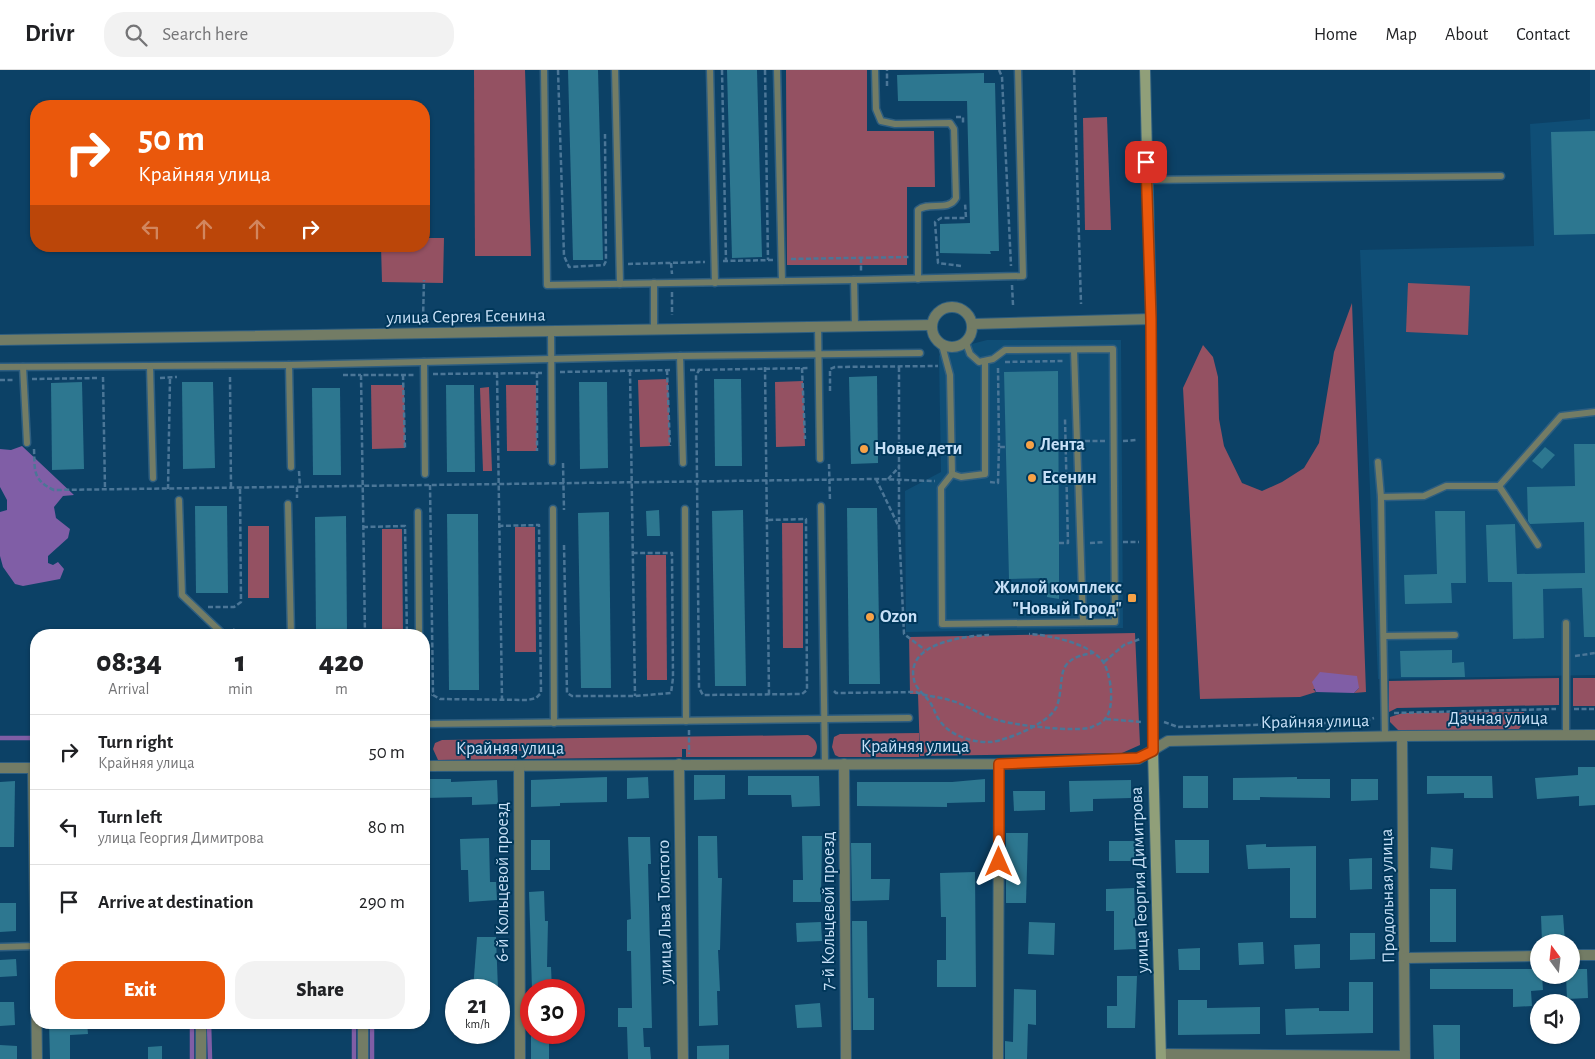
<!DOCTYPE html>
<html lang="en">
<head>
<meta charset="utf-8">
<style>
	body { margin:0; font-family:"Alegreya Sans",sans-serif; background:#f2f2f2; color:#202124; height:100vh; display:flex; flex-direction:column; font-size:19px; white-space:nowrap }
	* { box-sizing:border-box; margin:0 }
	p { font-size:16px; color:#757577 }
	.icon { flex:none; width:28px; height:28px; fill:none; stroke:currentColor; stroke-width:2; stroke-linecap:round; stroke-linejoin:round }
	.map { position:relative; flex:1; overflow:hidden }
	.drawer { position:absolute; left:30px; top:559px; width:400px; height:400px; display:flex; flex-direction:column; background:#fff; border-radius:20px; box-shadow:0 1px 4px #0004 }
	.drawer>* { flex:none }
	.guide { position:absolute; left:30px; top:30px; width:400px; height:152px; border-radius:20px; box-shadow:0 1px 4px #0004; background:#ea580c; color:#fff; overflow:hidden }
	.needle { width:32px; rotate:345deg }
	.tools { position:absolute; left:1530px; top:864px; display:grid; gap:10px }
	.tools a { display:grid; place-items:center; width:50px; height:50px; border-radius:50%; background:#fff; box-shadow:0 1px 4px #0004; font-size:25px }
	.speed { position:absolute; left:445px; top:909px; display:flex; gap:10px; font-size:25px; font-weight:700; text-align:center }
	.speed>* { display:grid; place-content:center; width:65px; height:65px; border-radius:50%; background:#fff; box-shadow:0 1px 4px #0004; line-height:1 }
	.speed small { font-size:12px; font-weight:400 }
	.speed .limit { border:8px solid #d22; background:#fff; color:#111 }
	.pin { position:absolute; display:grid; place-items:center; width:42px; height:42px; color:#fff; margin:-21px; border-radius:10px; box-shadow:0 2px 8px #0006 }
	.me { position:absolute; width:55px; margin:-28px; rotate:0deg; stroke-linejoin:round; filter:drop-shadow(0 0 4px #0008) }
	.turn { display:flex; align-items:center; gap:18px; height:105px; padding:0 25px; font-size:22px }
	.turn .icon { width:65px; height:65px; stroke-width:2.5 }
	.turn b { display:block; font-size:35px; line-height:42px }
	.lanes { display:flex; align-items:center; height:48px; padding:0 25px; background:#0003; justify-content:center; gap:25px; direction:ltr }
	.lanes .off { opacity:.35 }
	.eta { display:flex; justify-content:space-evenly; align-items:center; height:85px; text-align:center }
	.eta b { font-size:30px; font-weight:800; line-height:35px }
	.action { display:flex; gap:10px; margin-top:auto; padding:10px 25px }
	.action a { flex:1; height:58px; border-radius:20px; background:#ea580c; color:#fff; font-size:20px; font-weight:800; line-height:58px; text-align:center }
	.action a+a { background:#f2f2f2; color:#202124 }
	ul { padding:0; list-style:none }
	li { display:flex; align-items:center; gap:15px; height:75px; padding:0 25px; border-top:1px solid #e0e0e0 }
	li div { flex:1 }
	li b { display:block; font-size:19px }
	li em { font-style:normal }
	header { display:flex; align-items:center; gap:30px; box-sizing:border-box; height:70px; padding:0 25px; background:#fff; border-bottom:1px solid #e0e0e0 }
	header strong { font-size:24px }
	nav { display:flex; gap:28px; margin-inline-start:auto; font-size:18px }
	.search { width:350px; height:45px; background:#f2f2f2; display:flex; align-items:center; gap:12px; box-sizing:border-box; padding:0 18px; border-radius:20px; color:#757577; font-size:19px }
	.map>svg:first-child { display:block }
	.built { fill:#0f4e76 }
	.green { fill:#945162 }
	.water { fill:#805ea6 }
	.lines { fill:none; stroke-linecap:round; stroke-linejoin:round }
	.stream { stroke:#805ea6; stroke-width:4.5 }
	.building { fill:#2d7790 }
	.lane-casing { stroke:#2e5e80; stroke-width:9 }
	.street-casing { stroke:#2e5e80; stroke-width:12 }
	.secondary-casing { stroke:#2e5e80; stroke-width:12 }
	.path { stroke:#4b7697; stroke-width:2.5; stroke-dasharray:5 2.5; stroke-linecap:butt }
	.lane { stroke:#737c65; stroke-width:6 }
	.street { stroke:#737c65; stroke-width:10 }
	.secondary { stroke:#909f79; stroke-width:10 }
	.route-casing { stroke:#983908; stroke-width:12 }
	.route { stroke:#ea580c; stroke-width:9 }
	.poi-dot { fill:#f6a247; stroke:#00375a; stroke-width:2 }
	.labels { text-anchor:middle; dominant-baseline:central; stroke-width:4; stroke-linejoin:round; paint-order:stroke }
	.street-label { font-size:18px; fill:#c7e0f7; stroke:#00375a }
	.poi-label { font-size:18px; font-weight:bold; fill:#c7e0f7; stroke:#00375a; text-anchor:start }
</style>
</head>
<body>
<header>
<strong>Drivr</strong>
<div class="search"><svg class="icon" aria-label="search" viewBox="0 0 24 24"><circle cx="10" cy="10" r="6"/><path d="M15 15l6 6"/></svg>Search here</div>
<nav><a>Home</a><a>Map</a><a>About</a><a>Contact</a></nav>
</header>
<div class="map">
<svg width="1595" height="989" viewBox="0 0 1595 989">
	<rect width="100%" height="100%" fill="#0c4166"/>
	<g class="built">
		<path d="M1590 0H1595V605L1378 609 1360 180 1534 176 1530 54 1590 49Z"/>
		<path d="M987 270H1121L1123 558 906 562 905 421 941 402 939 286 941 282Z"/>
	</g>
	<g class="green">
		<path d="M474 0H525L531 186H475Z"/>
		<path d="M786 0H867V61H934L935 117H907V195H787Z"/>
		<path d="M1107 47 1111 160H1085L1083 48Z"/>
		<path d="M424 168H444L443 213 382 212 381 176H424Z"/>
		<path d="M1408 213 1470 216 1468 265 1406 262Z"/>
		<path d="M1352 233 1366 622 1354 623 1359 618 1313 619 1316 622 1300 627 1200 629 1183 318 1203 275 1213 287 1218 307 1219 349 1224 376 1242 413 1262 421 1282 412 1304 398 1319 373 1334 282Z"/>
		<path d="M668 309 670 376 640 377 638 310Z"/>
		<path d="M803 311 805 376 776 377 775 312Z"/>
		<path d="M371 315H404L405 378 372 379Z"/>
		<path d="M506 315H536L537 381H507Z"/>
		<path d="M489 317 492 401H483L480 318Z"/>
		<path d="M782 453H803V578H783Z"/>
		<rect x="248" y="456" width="21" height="72"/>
		<path d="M515 457H535L536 582H515Z"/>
		<path d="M382 459H402L403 565H382Z"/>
		<path d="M646 485H666L667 610H647Z"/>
		<path d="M1135 563 1140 675 1122 683 920 686 918 624H910L909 567Z"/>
		<path d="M1559 608V635L1397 638 1389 642V611Z"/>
		<rect x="1573" y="608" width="22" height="28"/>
		<path d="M1524 642 1525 650 1519 659 1399 661 1390 652V647L1403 643Z"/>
		<path d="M919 663V687H839L835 685 832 677 834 667 840 664Z"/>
		<path d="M808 665C817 670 819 676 815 685L812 687H686V679H682V687L522 689V681H517V689L438 690 433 679 435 673 442 670Z"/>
	</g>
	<g class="water">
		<path d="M22 376 74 425 63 426 54 437 56 448 70 459 68 468 48 486V493L53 495 58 492 64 499 60 509 23 516 15 514 3 497 0 486V442L7 440V430L0 417V379L11 380Z"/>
		<path d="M1320 602 1357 606 1359 618 1354 623 1316 622 1312 612Z"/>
	</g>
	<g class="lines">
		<g class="stream">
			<path d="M0 668H36"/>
			<path d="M192 952V989"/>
			<path d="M209 952 210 989"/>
			<path d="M372 952V989"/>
			<path d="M354 989V952"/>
		</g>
	</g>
	<g class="building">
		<path d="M568 0H598L603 190H573Z"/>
		<path d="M727 0H757L762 187 732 188Z"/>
		<path d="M984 3V13H995L999 181H990L991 184 940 183V154L970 153 967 31H898L897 5Z"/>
		<path d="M1595 61V164L1554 165 1551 62Z"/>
		<path d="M1058 301 1059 473V529L1047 527V508L1009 509 1004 302Z"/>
		<path d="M877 306 878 393 851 394 849 307Z"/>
		<path d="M714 309H741L742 396H715Z"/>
		<path d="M82 312 84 399 52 400 51 313Z"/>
		<path d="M182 312H213L215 398 183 399Z"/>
		<path d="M579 312H607L608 398 580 399Z"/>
		<path d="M446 315H474L475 402H447Z"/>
		<path d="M312 318H340L341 405H313Z"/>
		<path d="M1574 374H1595V567H1584L1582 518 1543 519 1544 568 1513 569 1512 512H1488L1486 455 1515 454 1517 504 1585 503 1584 452 1530 454 1528 451 1527 417 1575 416Z"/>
		<path d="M1545 377 1555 385 1542 399 1532 391Z"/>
		<path d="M195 436H227L228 523H196Z"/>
		<path d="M847 438H877L880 614H849Z"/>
		<path d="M659 440 660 466H647L646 441Z"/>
		<path d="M743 440 746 616H715L712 441Z"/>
		<path d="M1435 441H1465L1466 513H1451L1452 533 1405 534 1404 505 1437 504Z"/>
		<path d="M609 442 611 618H581L578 443Z"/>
		<path d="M447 444H478L479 620H449Z"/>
		<path d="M346 446 347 565H316L315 447Z"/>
		<path d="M1452 580V593L1464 592 1465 607H1401L1400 581Z"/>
		<path d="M1578 697H1595V735L1579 736V726L1537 729 1535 708 1578 705Z"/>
		<path d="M694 705H725V729L694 730Z"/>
		<path d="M748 706H819L820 736 792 737 791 725H748Z"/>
		<rect x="1183" y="706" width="25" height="32"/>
		<path d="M1427 706H1492L1493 728H1464V723L1427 724Z"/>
		<path d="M607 707V732L560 733V736L531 737V710Z"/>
		<path d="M648 707 649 728 627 729V708Z"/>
		<path d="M1297 707V709H1330V728L1260 727V730H1233V708Z"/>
		<path d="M424 709H451V712L497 710 498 734 472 735V727L424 728Z"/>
		<path d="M985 709V732L947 733V737L857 736V712H952Z"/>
		<path d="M1351 709H1378V730L1351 731Z"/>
		<path d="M1131 710V728L1093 729V741L1070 742 1069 711Z"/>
		<path d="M15 711 14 777H0V712Z"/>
		<path d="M1013 721H1045V740L1014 741Z"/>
		<path d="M1006 763H1028L1026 833H1006Z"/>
		<path d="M698 766H717L718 808H722L720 880H718L720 921H717L718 955 699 956Z"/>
		<path d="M802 766H822L821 832H793V810H803Z"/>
		<path d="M628 767H650L651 794H648L652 958H643L644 977H650L651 989H628L627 957H618V938H632L631 881H627V850L631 849Z"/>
		<path d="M489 768 490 812H496L497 830 469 832 468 800H461L460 769Z"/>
		<rect x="531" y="770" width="19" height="30"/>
		<path d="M1175 770H1209V803H1176Z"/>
		<rect x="1109" y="771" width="27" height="20"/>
		<path d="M851 773H871V809H890L889 830 852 831Z"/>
		<path d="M1266 774V777L1316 776V848H1290V798L1248 799 1246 775Z"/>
		<path d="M1431 777 1453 779 1452 800 1430 798Z"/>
		<path d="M1372 788V819L1350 820 1349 789Z"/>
		<path d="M975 802 976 917H937V890H946V847H941L940 803Z"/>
		<path d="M1134 818 1136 879 1114 880V841H1106V819Z"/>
		<rect x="1430" y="819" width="26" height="53"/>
		<path d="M544 821 545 851H548L547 897H551L552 920H532L529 822Z"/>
		<path d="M0 833H16V861L0 862Z"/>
		<path d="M1563 845 1565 872H1542L1541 846Z"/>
		<path d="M852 851H867L868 928H874V960H853Z"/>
		<path d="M821 852 822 871 797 872 796 853Z"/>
		<path d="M1029 852 1055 853 1054 885 1028 884Z"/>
		<path d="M1350 863H1375V889L1350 890Z"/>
		<path d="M477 867H496L498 920H473Z"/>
		<path d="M1263 872 1264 894 1239 895 1238 873Z"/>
		<path d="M1320 874V898L1295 899 1294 875Z"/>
		<path d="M1200 878V900H1179L1178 879Z"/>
		<path d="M16 889 17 906 0 907V890Z"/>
		<path d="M1430 899H1539V905H1542L1543 920 1531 921 1532 936 1513 937V919H1430Z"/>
		<path d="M1571 899H1587L1588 928 1567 929 1566 905H1571Z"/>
		<path d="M1117 906H1137L1135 958H1107V936H1117Z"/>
		<path d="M1349 912H1373V963L1286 965 1285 939 1319 938V941H1349Z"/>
		<path d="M1014 919 1036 920V955L1028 954 1027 989H1005V971L1013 972Z"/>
		<path d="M1178 930H1207V938L1260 937V964L1178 965Z"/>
		<path d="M0 932H14L15 955 0 956Z"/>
		<path d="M820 933 822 957 797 958 795 935Z"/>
		<path d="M49 952H87L88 964 70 965V989H50Z"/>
		<path d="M1433 955H1460V989H1434Z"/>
		<rect x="531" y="962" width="18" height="27"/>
		<path d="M0 975 17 976V989H0Z"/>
		<path d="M729 975V989H697V976Z"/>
		<path d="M162 976V989H148V977Z"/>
	</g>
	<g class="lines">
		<defs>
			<g id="lane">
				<path d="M544 0 547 215 854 210"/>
				<path d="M615 0 620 214"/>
				<path d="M710 0 715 213"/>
				<path d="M777 0 782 211"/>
				<path d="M875 0 876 39 881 51 895 54 950 53 954 59 956 128C949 142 928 131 918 140V209"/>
				<path d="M1146 110 1501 106"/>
				<path d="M855 256 854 210 1023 206 1018 0"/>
				<path d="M818 257 820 389"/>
				<path d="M654 259V213"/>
				<path d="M551 261 552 392"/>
				<path d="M942 275 950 305 952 404 941 418 942 554 1115 552 1113 279 1005 280 993 289 979 292 970 284 966 273"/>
				<path d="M1074 280 1083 552"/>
				<path d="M424 292 425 404"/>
				<path d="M289 295 291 397"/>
				<path d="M0 297 289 295 680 286"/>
				<path d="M23 297 27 373"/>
				<path d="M150 297 153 408"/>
				<path d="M1378 392 1381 427 1385 666"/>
				<path d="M683 393 680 286 920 283"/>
				<path d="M952 404 961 407 985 404V292"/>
				<path d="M1499 416 1538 475"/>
				<path d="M1381 427 1424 426 1446 416H1499L1561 346 1595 342"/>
				<path d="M179 430 182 525 224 565"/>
				<path d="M288 434 291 565"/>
				<path d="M821 436 825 694"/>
				<path d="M553 439 554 653"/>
				<path d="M685 439 686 651"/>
				<path d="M418 442 419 565"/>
				<path d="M1566 553V665"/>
				<path d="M1384 566 1455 565"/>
				<path d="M424 654 909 648"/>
				<path d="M0 877 35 876"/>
			</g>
			<g id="street">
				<circle cx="952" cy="257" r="20"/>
				<path d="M973 254 1151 249"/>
				<path d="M0 270 932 255"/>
				<path d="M1402 666 1405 989"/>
				<path d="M679 694 683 989"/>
				<path d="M844 694 846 989"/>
				<path d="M424 696 999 694 1138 689 1168 671 1402 666 1595 665"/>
				<path d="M519 696 520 989"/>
				<path d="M0 698H36"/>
				<path d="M33 698 37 989"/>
				<path d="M1571 885H1595"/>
				<path d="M1405 888 1539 886"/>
				<path d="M201 952V989"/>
				<path d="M1161 984 1405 986"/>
				<path d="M363 989V952"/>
				<path d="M998 989 999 694"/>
			</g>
			<path id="secondary" d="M1145 0 1151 249 1153 681 1161 989"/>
		</defs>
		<use href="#lane" class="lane-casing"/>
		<use href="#street" class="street-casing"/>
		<use href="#secondary" class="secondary-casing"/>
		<g class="path">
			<path d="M558 0 564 186 569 197 604 195 606 191 605 64"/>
			<path d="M722 0 726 191"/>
			<path d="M765 0 768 190"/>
			<path d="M999 0 1002 7 1011 196"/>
			<path d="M1074 0 1081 234"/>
			<path d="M887 16V0"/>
			<path d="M956 47H963V55"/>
			<path d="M861 188V202"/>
			<path d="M791 189 910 187"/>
			<path d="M723 191 773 190"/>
			<path d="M671 193 672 204"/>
			<path d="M628 194 705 192"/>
			<path d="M961 196 938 193 935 152 941 148H966L965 133"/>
			<path d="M1012 215 1013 235"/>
			<path d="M672 222V245"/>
			<path d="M423 249 424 210"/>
			<path d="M1005 292 1064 291"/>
			<path d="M765 297 769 625"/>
			<path d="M899 297V457L904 564 925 580"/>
			<path d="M802 298 805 369"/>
			<path d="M998 298 999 377"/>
			<path d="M700 299 696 305 699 618 703 625 802 624 807 620 806 449 766 450"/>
			<path d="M667 300 670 376"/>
			<path d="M690 300 810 298"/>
			<path d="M630 301 635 626"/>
			<path d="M560 302 672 300"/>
			<path d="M497 303 502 629"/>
			<path d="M537 303V381"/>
			<path d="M433 304 542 303"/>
			<path d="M343 305H361"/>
			<path d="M403 305 405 378"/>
			<path d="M103 307 105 419"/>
			<path d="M230 307 231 419"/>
			<path d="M160 308 177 307"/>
			<path d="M32 309 99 308"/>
			<path d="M0 310H14"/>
			<path d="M830 321V299L835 297 938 296"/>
			<path d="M1085 371H1105"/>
			<path d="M1123 371 1137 370"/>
			<path d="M1059 372H1067"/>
			<path d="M34 379C35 400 32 410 54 420L876 409 935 411"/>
			<path d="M563 393 564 440"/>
			<path d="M829 394 830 431"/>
			<path d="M299 401 300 417"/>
			<path d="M876 409 898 455"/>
			<path d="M888 409 899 397"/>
			<path d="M990 412 998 413 999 377H1006"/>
			<path d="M430 415 433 625 440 629 528 630 536 628 541 623 539 455 498 456"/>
			<path d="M297 417V428"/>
			<path d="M168 419 170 308"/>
			<path d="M363 457 405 456 407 565"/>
			<path d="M1123 472H1139"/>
			<path d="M1059 473H1068L1065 349"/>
			<path d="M1090 473 1105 472"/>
			<path d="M564 475 567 623 572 626H635L671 623 673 608 672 483H633"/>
			<path d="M208 537H234L241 532 240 418"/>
			<path d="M233 559 239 565"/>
			<path d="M365 565 361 305H415"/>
			<path d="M989 565C964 566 905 573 914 610 916 619 924 624 929 631 934 637 935 645 940 651 950 666 974 673 991 672 1008 670 1050 653 1057 636 1066 609 1052 589 1093 583"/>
			<path d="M1575 586 1595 583"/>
			<path d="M1104 592 1124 575 1140 569"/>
			<path d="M834 621 836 623 916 622C927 627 937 626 949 630 965 634 979 644 994 649 1011 655 1077 663 1092 657 1096 655 1102 653 1105 649 1116 638 1111 598 1100 588 1085 573 1050 565 1029 564"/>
			<path d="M424 626 432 625"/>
			<path d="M1574 639H1595"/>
			<path d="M1394 643 1556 639"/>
			<path d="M1106 649 1142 652"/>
			<path d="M1164 652 1178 657 1362 652 1374 648"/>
			<path d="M689 660V684"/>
		</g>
		<use href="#lane" class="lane"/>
		<use href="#street" class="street"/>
		<use href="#secondary" class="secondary"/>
	</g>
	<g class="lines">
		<defs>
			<path id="route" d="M999 792V694L1138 688 1153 681 1151 249 1146 92"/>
		</defs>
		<use href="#route" class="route-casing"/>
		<use href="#route" class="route"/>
	</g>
	<g class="poi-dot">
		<circle cx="1030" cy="375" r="5"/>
		<circle cx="864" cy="379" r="5"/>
		<circle cx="1032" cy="408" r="5"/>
		<rect x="1127" y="523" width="10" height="10" rx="2.5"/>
		<circle cx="870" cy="547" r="5"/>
	</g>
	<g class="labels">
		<g class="street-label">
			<text transform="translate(466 247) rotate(-1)">улица Сергея Есенина</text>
			<text x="1498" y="649">Дачная улица</text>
			<text transform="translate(1315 652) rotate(-1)">Крайняя улица</text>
			<text x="915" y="677">Крайняя улица</text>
			<text x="510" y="679">Крайняя улица</text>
			<text transform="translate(1140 810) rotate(-92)">улица Георгия Димитрова</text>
			<text transform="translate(503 812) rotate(-90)">6-й Кольцевой проезд</text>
			<text transform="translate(1388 826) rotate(-91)">Продольная улица</text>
			<text transform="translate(829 841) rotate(-90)">7-й Кольцевой проезд</text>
			<text transform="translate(665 842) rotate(-91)">улица Льва Толстого</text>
		</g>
		<g class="poi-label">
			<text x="1040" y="375">Лента</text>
			<text x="874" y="379">Новые дети</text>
			<text x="1042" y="408">Есенин</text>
			<text x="1122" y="518" text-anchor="end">Жилой комплекс<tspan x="1122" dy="21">"Новый Город"</tspan></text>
			<text x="880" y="547">Ozon</text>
		</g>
	</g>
</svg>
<div class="tools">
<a><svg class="needle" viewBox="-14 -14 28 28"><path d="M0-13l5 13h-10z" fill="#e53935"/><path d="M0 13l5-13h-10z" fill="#757577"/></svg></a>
<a><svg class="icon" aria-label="sound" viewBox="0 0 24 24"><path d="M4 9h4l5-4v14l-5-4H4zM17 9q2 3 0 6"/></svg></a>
</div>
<div class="speed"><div>21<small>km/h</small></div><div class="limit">30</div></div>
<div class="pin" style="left:1146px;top:92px;background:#d93025"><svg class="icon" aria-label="arrive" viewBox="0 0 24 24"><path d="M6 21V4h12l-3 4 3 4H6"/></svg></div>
<svg class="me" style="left:999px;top:792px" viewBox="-20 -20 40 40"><path d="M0-17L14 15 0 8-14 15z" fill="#ea580c" stroke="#fff" stroke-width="4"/></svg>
<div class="guide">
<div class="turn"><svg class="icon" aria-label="right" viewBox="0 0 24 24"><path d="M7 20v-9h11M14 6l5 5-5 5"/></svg><div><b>50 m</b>Крайняя улица</div></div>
<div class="lanes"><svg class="icon off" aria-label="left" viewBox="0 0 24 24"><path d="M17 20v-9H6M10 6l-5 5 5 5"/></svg><svg class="icon off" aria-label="ahead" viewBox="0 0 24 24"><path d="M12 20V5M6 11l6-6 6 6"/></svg><svg class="icon off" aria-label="ahead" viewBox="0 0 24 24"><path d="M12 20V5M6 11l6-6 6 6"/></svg><svg class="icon" aria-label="right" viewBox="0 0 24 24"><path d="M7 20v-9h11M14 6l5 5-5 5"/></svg></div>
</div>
<section class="drawer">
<div class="eta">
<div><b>08:34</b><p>Arrival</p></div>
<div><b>1</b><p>min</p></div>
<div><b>420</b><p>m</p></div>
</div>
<ul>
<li><svg class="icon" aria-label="right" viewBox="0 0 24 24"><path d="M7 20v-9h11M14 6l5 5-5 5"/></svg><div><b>Turn right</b><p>Крайняя улица</p></div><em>50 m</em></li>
<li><svg class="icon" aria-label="left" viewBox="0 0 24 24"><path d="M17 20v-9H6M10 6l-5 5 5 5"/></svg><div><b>Turn left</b><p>улица Георгия Димитрова</p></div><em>80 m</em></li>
<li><svg class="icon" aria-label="arrive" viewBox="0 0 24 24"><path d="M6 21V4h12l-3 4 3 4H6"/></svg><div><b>Arrive at destination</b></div><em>290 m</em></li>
</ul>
<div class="action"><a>Exit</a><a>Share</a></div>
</section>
</div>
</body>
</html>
